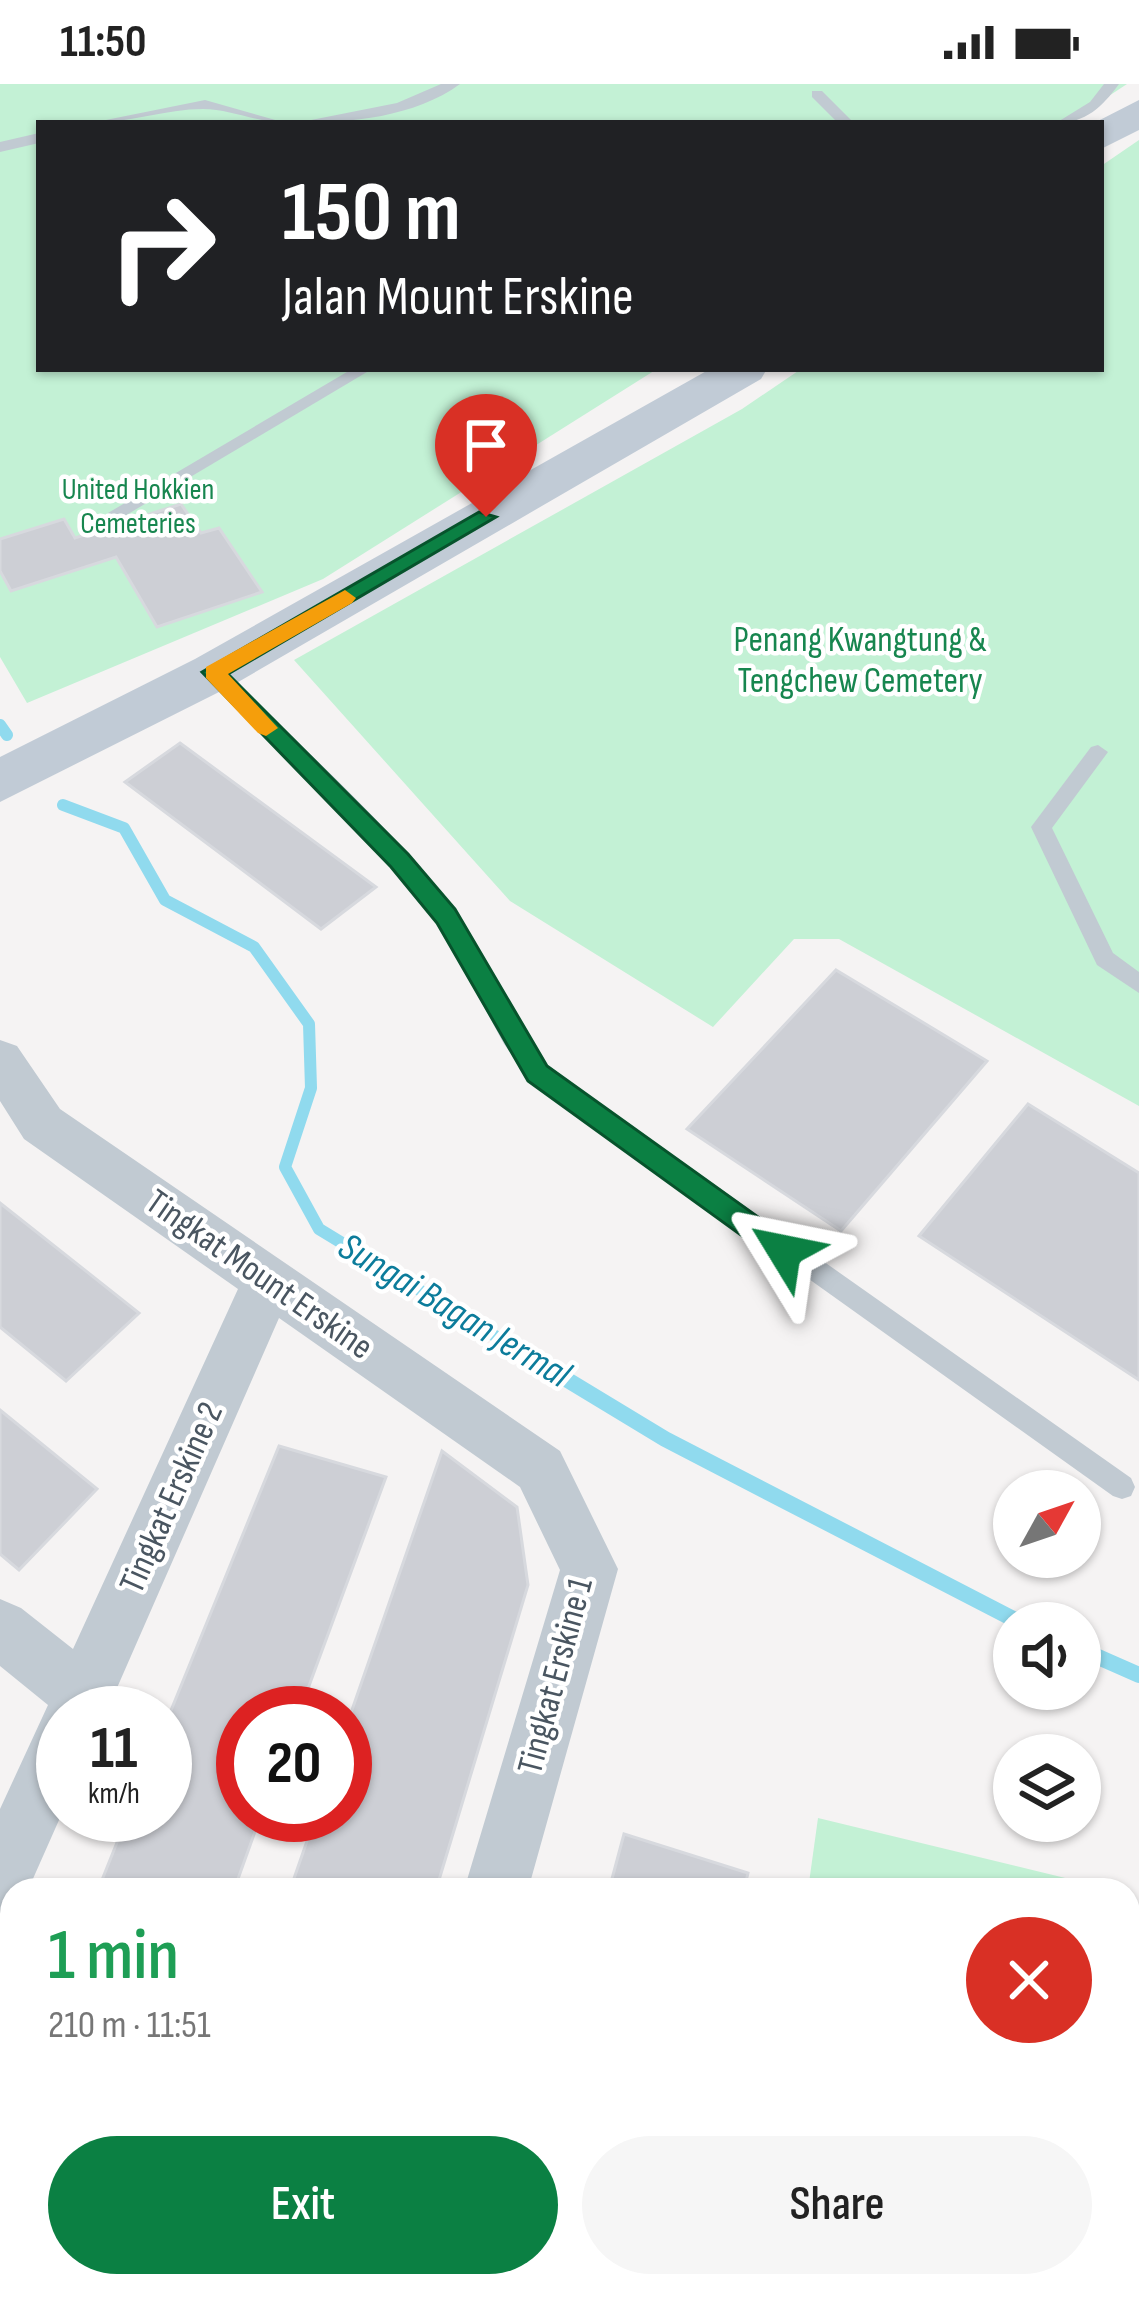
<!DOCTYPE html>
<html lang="en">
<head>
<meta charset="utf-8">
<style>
	body { margin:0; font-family:"Sofia Sans Condensed",sans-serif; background:#f6f6f6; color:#222; height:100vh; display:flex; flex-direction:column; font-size:45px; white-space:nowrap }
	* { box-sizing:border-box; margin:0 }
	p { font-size:39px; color:#767676 }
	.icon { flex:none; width:66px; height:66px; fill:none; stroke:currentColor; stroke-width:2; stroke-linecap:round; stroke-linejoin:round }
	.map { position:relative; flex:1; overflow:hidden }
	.drawer { position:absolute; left:0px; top:1794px; width:1140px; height:420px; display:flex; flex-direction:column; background:#fff; border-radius:36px 36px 0 0; box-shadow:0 3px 9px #0004 }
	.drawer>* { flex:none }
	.banner { position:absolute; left:36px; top:36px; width:1068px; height:252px; border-radius:0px; box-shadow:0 3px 9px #0004; background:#202124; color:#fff; overflow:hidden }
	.needle { width:78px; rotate:50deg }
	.fabs { position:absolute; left:993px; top:1386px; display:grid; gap:24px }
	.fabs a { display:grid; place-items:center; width:108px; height:108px; border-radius:50%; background:#fff; box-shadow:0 3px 9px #0004; font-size:60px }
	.speed { position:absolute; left:36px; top:1602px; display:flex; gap:24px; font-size:60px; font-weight:700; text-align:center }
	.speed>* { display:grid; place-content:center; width:156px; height:156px; border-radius:50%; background:#fff; box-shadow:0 3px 9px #0004; line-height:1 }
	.speed small { font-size:30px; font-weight:400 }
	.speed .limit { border:18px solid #d22; background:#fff; color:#111 }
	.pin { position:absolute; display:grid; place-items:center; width:102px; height:102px; color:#fff; margin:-123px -51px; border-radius:50% 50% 50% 0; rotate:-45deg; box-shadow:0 0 12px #0007 }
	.pin .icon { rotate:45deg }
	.me { position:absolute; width:132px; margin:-66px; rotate:305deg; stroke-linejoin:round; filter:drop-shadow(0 0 9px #0008) }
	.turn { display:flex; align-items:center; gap:42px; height:252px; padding:0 48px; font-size:54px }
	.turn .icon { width:156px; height:156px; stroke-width:2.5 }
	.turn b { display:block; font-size:84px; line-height:102px }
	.round { display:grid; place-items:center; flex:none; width:126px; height:126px; border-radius:63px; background:#f6f6f6 }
	.head { display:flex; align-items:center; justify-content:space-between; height:204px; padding:0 48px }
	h1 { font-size:72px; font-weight:600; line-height:90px; color:#1e9e55 }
	.action { display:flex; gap:24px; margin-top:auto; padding:24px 48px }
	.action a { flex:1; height:138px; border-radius:72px; background:#0b8043; color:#fff; font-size:48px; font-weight:600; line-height:138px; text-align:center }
	.action a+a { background:#f6f6f6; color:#222 }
	.status { display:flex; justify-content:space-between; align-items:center; height:84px; padding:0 60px; background:#fff; direction:ltr }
	.status svg { height:33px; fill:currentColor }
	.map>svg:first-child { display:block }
	.green { fill:#c3f1d5 }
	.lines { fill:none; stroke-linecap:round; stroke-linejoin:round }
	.stream-far1 { stroke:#90daee; stroke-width:12 }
	.stream { stroke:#90daee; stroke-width:16 }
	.building { fill:#cdcfd5; stroke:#d7d9de; stroke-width:3 }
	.service { fill:#c1cad2; fill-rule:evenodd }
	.minor { fill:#c1cad2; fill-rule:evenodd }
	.secondary { fill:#c1cbd6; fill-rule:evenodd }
	.route { fill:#0b8043; stroke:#07532c; stroke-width:3 }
	.slow { fill:#f59e0b }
	.labels { text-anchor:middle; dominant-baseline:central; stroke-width:9; stroke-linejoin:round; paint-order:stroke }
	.far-park-label { font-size:30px; fill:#17864f; stroke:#fff }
	.park-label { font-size:36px; fill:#17864f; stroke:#fff }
	.street-label { font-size:36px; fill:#4a5661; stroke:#fff }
	.water-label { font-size:39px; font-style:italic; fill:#0c7c9b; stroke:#fff }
</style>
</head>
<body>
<div class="status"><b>11:50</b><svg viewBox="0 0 49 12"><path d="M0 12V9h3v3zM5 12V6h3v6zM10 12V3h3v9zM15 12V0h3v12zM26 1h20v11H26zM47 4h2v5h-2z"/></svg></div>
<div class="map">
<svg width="1139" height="2214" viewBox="0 0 1139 2214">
	<rect width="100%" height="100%" fill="#f5f3f3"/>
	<g class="green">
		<path d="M0 0H1127L1068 39H39V285H657L323 495 27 619 0 573Z"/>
		<path d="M1139 56V1022L839 855H794L713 943 510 817 294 576 742 325 801 285H1101V82Z"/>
		<path d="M818 1734 1094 1801 1093 1806H808Z"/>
	</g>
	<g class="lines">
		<g class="stream-far1">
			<path d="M0 641 7 651"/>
			<path d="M63 721 124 744 165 816 254 863 309 940 311 1004 285 1083 319 1145 518 1266"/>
		</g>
		<g class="stream">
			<path d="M513 1263 665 1355 1021 1539"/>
			<path d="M1080 1565 1139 1591"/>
		</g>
	</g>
	<g class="building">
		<path d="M181 420 201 449 219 444 262 508 157 543 116 473 11 507 0 487V455L64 435 75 454Z"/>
		<path d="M180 659 376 803 321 845 125 698Z"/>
		<path d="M836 886 987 977 841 1147 687 1045Z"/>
		<path d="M1028 1020 1139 1089V1296L919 1152Z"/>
		<path d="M0 1119 139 1229 66 1297 0 1243Z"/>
		<path d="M0 1326 97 1405 19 1486 0 1470Z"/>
		<path d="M279 1362 386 1393 299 1629H243V1731H261L234 1806H98L128 1731H165V1641Z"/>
		<path d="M442 1367 517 1423 528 1501 436 1806H290L316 1731H345V1646Z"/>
		<path d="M624 1750 748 1789 744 1806H609Z"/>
		<path d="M222 2202H316L312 2214H257Z"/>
		<path d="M506 2202H656L653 2214H502Z"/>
	</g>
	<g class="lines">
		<g class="service">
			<path d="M441 0H460C415 33 350 39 296 39L397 19Z"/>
			<path d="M1104 0H1119C1102 23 1086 39 1056 39L1090 18Z"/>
			<path d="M812 7H822L854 39H838L812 13Z"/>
			<path d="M205 16 286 39C258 39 231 25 203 25 166 25 129 39 91 39Z"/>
			<path d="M39 49V59L0 68V58Z"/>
			<path d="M352 285H372L123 433H111L108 429Z"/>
			<path d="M214 581 221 583C295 658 390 740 452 824 488 873 509 933 546 982L1131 1394 1135 1403 1131 1412 1122 1415 1113 1412 530 996 504 960 438 838 393 783 207 593 204 588Z"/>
			<path d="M1098 661 1108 668 1052 744 1113 869 1139 888V909L1097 881 1031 743 1091 663Z"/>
		</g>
		<g class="minor">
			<path d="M0 956 17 962 60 1025 560 1367 618 1485 528 1806H464L560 1486 520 1403 279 1234 106 1629H63V1727L28 1806H12V1824L0 1829V1725L48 1621 0 1582V1515L21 1524 73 1565 238 1205 24 1055 0 1017Z"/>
			<path d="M0 2176 12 2181V2202H35L40 2214H0Z"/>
			<path d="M352 2202H422L420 2214H348Z"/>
		</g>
		<g class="secondary">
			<path d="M1139 16V46L1101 65V39H1094Z"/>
			<path d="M710 285H767L761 295 233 601 0 718V673L195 575Z"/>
		</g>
	</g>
	<path class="route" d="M479 428 496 433 228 590 408 770 455 825 547 982 793 1158V1175H774L528 997 437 839 391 783 202 588Z"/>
	<path class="slow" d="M345 506 356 514 352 519 228 590 278 644 266 652 258 649 206 594V583Z"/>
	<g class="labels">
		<g class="far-park-label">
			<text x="138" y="406">United Hokkien<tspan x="138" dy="34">Cemeteries</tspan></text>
		</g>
		<g class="park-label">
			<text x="860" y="556">Penang Kwangtung &amp;<tspan x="860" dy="41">Tengchew Cemetery</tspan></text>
		</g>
		<g class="street-label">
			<text transform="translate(259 1191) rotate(35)">Tingkat Mount Erskine</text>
			<text transform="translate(172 1414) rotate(-66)">Tingkat Erskine 2</text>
			<text transform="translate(556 1592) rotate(-75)">Tingkat Erskine 1</text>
		</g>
		<g class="water-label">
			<text transform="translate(454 1227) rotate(31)">Sungai Bagan Jermal</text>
		</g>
	</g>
</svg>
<div class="fabs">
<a><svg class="needle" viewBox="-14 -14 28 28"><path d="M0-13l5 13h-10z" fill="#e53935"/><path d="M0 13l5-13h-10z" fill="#767676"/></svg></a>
<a><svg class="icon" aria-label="sound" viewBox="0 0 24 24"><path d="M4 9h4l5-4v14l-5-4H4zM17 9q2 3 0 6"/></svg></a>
<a><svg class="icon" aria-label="layers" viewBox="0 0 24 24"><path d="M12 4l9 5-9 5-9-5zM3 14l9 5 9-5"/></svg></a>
</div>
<div class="speed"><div>11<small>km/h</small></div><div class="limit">20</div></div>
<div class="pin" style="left:486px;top:433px;background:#d93025"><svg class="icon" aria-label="arrive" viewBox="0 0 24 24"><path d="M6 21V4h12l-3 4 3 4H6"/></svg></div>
<svg class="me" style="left:784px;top:1167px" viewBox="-20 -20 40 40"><path d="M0-17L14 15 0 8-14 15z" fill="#0b8043" stroke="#fff" stroke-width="4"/></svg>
<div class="banner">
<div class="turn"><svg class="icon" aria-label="right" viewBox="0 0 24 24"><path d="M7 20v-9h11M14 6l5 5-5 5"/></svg><div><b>150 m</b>Jalan Mount Erskine</div></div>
</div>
<section class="drawer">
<div class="head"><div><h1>1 min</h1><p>210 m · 11:51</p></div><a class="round" style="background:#d93025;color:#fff"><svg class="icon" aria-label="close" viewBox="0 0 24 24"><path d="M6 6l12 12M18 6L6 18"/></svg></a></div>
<div class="action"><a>Exit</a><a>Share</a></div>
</section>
</div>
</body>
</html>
